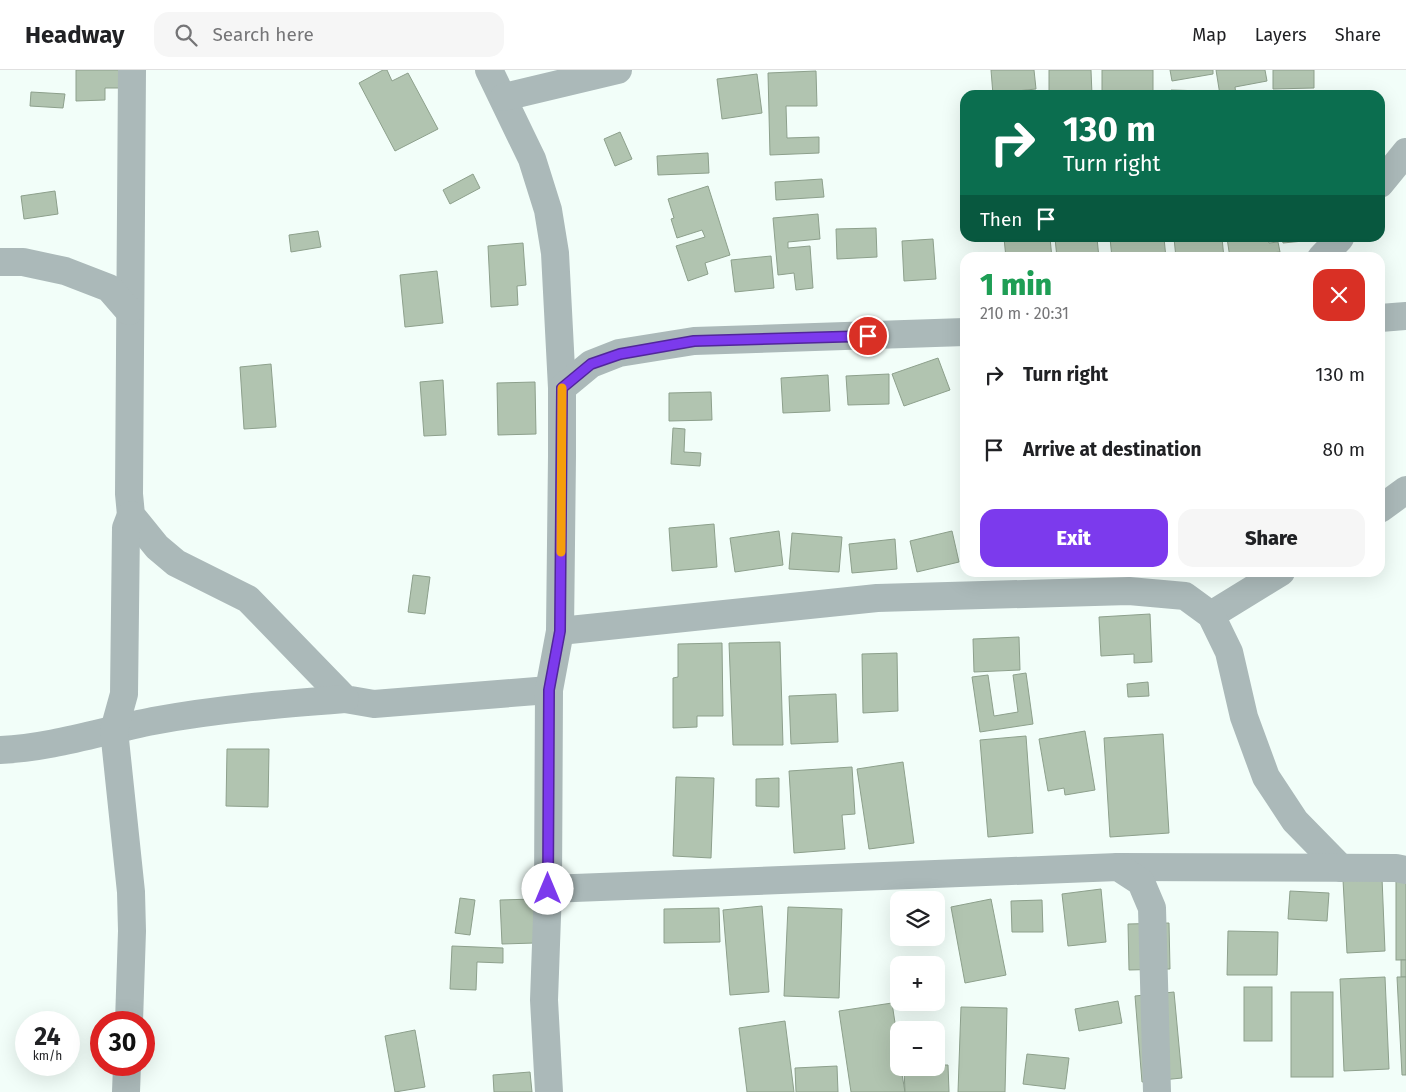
<!DOCTYPE html>
<html lang="en">
<head>
<meta charset="utf-8">
<style>
	body { margin:0; font-family:"Fira Sans",sans-serif; background:#f6f6f6; color:#202124; height:100vh; display:flex; flex-direction:column; font-size:19px; white-space:nowrap }
	* { box-sizing:border-box; margin:0 }
	p { font-size:16px; color:#757577 }
	.icon { flex:none; width:28px; height:28px; fill:none; stroke:currentColor; stroke-width:2; stroke-linecap:round; stroke-linejoin:round }
	.map { position:relative; flex:1; overflow:hidden }
	.drawer { position:absolute; left:960px; top:182px; width:425px; height:325px; display:flex; flex-direction:column; background:#fff; border-radius:15px; box-shadow:0 5px 20px #0002 }
	.drawer>* { flex:none }
	.hud { position:absolute; left:960px; top:20px; width:425px; height:152px; border-radius:15px; box-shadow:0 5px 20px #0002; background:#0b6e4f; color:#fff; overflow:hidden }
	.controls { position:absolute; left:890px; top:821px; display:grid; gap:10px }
	.controls a { display:grid; place-items:center; width:55px; height:55px; border-radius:10px; background:#fff; box-shadow:0 5px 20px #0002; font-size:25px }
	.speed { position:absolute; left:15px; top:941px; display:flex; gap:10px; font-size:25px; font-weight:700; text-align:center }
	.speed>* { display:grid; place-content:center; width:65px; height:65px; border-radius:50%; background:#fff; box-shadow:0 5px 20px #0002; line-height:1 }
	.speed small { font-size:12px; font-weight:400 }
	.speed .limit { border:8px solid #d22; background:#fff; color:#111 }
	.pin { position:absolute; display:grid; place-items:center; width:42px; height:42px; color:#fff; margin:-21px; border:2px solid #fff; border-radius:50%; box-shadow:0 1px 5px #0007 }
	.me { position:absolute; width:55px; margin:-28px; rotate:0deg; stroke-linejoin:round; filter:drop-shadow(0 0 4px #0008) }
	.turn { display:flex; align-items:center; gap:18px; height:105px; padding:0 20px; font-size:22px }
	.turn .icon { width:65px; height:65px; stroke-width:2.5 }
	.turn b { display:block; font-size:35px; line-height:42px }
	.then { display:flex; align-items:center; height:48px; padding:0 20px; background:#0003; gap:10px; font-size:19px }
	.round { display:grid; place-items:center; flex:none; width:52px; height:52px; border-radius:15px; background:#f6f6f6 }
	.head { display:flex; align-items:center; justify-content:space-between; height:85px; padding:0 20px }
	h1 { font-size:30px; font-weight:800; line-height:38px; color:#1e9e55 }
	.action { display:flex; gap:10px; margin-top:auto; padding:10px 20px }
	.action a { flex:1; height:58px; border-radius:15px; background:#7c3aed; color:#fff; font-size:20px; font-weight:800; line-height:58px; text-align:center }
	.action a+a { background:#f6f6f6; color:#202124 }
	ul { padding:0; list-style:none }
	li { display:flex; align-items:center; gap:15px; height:75px; padding:0 20px }
	li div { flex:1 }
	li b { display:block; font-size:19px }
	li em { font-style:normal }
	header { display:flex; align-items:center; gap:30px; box-sizing:border-box; height:70px; padding:0 25px; background:#fff; border-bottom:1px solid #e0e0e0 }
	header strong { font-size:24px }
	nav { display:flex; gap:28px; margin-inline-start:auto; font-size:18px }
	.search { width:350px; height:45px; background:#f6f6f6; display:flex; align-items:center; gap:12px; box-sizing:border-box; padding:0 18px; border-radius:15px; color:#757577; font-size:19px }
	.map>svg:first-child { display:block }
	.building { fill:#b1c4b0; stroke:#8da08c }
	.lines { fill:none; stroke-linecap:round; stroke-linejoin:round }
	.minor { stroke:#abb9b9; stroke-width:28 }
	.route-casing { stroke:#51269a; stroke-width:12 }
	.route { stroke:#7c3aed; stroke-width:9 }
	.slow { stroke:#f59e0b; stroke-width:9 }
</style>
</head>
<body>
<header>
<strong>Headway</strong>
<div class="search"><svg class="icon" aria-label="search" viewBox="0 0 24 24"><circle cx="10" cy="10" r="6"/><path d="M15 15l6 6"/></svg>Search here</div>
<nav><a>Map</a><a>Layers</a><a>Share</a></nav>
</header>
<div class="map">
<svg width="1406" height="1022" viewBox="0 0 1406 1022">
	<rect width="100%" height="100%" fill="#f2fef9"/>
	<g class="building">
		<path d="M76 0H125V18H105V30L76 31Z"/>
		<path d="M383 0H387L392 11 408 3 438 59 395 81 359 13Z"/>
		<path d="M991 0H1034L1036 19 1007 22 1008 25H993Z"/>
		<path d="M1049 0H1091L1092 25H1049Z"/>
		<rect x="1102" y="0" width="51" height="25"/>
		<path d="M1170 0H1213V4L1172 11Z"/>
		<path d="M1216 0H1265L1267 11 1235 17 1236 25H1220Z"/>
		<path d="M1273 0H1314V18L1273 19Z"/>
		<path d="M816 1 817 36H786L787 68 819 67V83L770 85 768 3Z"/>
		<path d="M757 4 762 43 722 49 717 9Z"/>
		<path d="M1171 20 1204 21V25H1171Z"/>
		<path d="M31 22 65 24 63 38 30 36Z"/>
		<path d="M620 62 632 89 615 96 604 69Z"/>
		<path d="M708 83 709 103 658 105 657 86Z"/>
		<path d="M473 104 480 118 450 134 443 120Z"/>
		<path d="M822 109 824 127 776 130 775 112Z"/>
		<path d="M708 116 730 185 705 193 708 204 688 211 676 176 705 167 702 160 677 168 671 149 674 148 668 129Z"/>
		<path d="M55 121 58 144 24 149 21 126Z"/>
		<path d="M818 144 820 169 788 172V178L810 176 813 218 796 220 794 203 778 205 773 148Z"/>
		<path d="M876 158 877 187 837 189 836 159Z"/>
		<path d="M318 161 321 177 291 182 289 165Z"/>
		<path d="M1004 168H1050L1052 188H1006Z"/>
		<path d="M1055 168H1068L1069 170 1097 168 1099 188H1057Z"/>
		<path d="M1110 168H1164L1166 188H1112Z"/>
		<path d="M1174 168H1222L1224 188H1176Z"/>
		<path d="M1227 168H1268L1269 173 1278 172 1280 182 1230 188Z"/>
		<path d="M1282 168H1334L1283 173Z"/>
		<path d="M933 169 936 209 904 211 902 171Z"/>
		<path d="M523 173 526 215 517 216 518 235 491 237 488 176Z"/>
		<path d="M771 186 774 218 735 222 731 190Z"/>
		<path d="M437 201 443 253 405 257 400 205Z"/>
		<path d="M938 288 950 320 904 336 892 304Z"/>
		<path d="M271 294 276 357 244 359 240 297Z"/>
		<path d="M961 298H965V325H962Z"/>
		<path d="M889 304V334L848 335 846 306Z"/>
		<path d="M828 305 830 341 783 343 781 308Z"/>
		<path d="M443 310 446 365 424 366 420 312Z"/>
		<path d="M535 312 536 364 498 365 497 313Z"/>
		<path d="M711 322 712 350 669 351V323Z"/>
		<path d="M673 358 685 359 684 382 701 383 700 396 671 394Z"/>
		<path d="M714 454 717 497 672 501 669 458Z"/>
		<path d="M779 461 783 495 735 502 730 468Z"/>
		<path d="M952 461 959 492 917 502 910 471Z"/>
		<path d="M792 463 842 467 839 502 789 499Z"/>
		<path d="M895 469 897 499 852 503 849 474Z"/>
		<path d="M413 505 430 507 425 544 408 542Z"/>
		<path d="M1150 544 1152 592 1134 593V584L1101 586 1099 547Z"/>
		<path d="M1019 567 1020 600 974 602 973 569Z"/>
		<path d="M780 572 783 675H733L729 573Z"/>
		<path d="M722 573 723 646H697V657L673 658V608L678 607V574Z"/>
		<path d="M897 583 898 641 863 643 862 584Z"/>
		<path d="M1026 603 1033 654 980 662 972 607 988 605 994 646 1018 642 1013 605Z"/>
		<path d="M1148 612 1149 626 1128 627 1127 614Z"/>
		<path d="M836 624 838 672 791 674 789 626Z"/>
		<path d="M1085 661 1095 720 1065 725 1064 718 1048 721 1039 669Z"/>
		<path d="M1163 664 1169 763 1110 767 1104 668Z"/>
		<path d="M1026 666 1033 763 988 767 980 670Z"/>
		<path d="M227 679H269L268 737 226 736Z"/>
		<path d="M903 692 914 773 869 779 857 699Z"/>
		<path d="M852 697 855 744 842 745 845 779 794 783 789 701Z"/>
		<path d="M676 707 714 708 711 788 673 786Z"/>
		<path d="M779 708V737L756 736V709Z"/>
		<rect x="1396" y="798" width="10" height="92"/>
		<path d="M1382 808 1385 881 1347 883 1343 810Z"/>
		<path d="M1101 819 1106 872 1068 876 1062 824Z"/>
		<path d="M1290 821 1329 823 1327 851 1288 849Z"/>
		<path d="M460 828 475 830 470 865 455 863Z"/>
		<path d="M534 829 535 873 502 874 500 830Z"/>
		<path d="M991 829 1006 905 965 913 951 837Z"/>
		<path d="M1042 830 1043 862H1012L1011 831Z"/>
		<path d="M762 836 769 922 730 925 723 840Z"/>
		<path d="M788 837 842 839 839 928 784 926Z"/>
		<path d="M719 838 720 872 664 873V839Z"/>
		<path d="M1169 853 1170 899 1129 900 1128 854Z"/>
		<path d="M1228 861 1278 862 1277 905H1227Z"/>
		<path d="M452 876 503 878V893L477 892 476 920 450 919Z"/>
		<rect x="1401" y="890" width="5" height="17"/>
		<path d="M1385 907 1389 999 1344 1001 1340 909Z"/>
		<path d="M1397 907H1406V1005H1402Z"/>
		<rect x="1244" y="917" width="28" height="54"/>
		<path d="M1174 922 1182 1008 1142 1012 1135 926Z"/>
		<rect x="1291" y="922" width="42" height="85"/>
		<path d="M1118 931 1122 953 1079 961 1075 939Z"/>
		<path d="M892 933 899 979V998H901L905 1022H851L839 941Z"/>
		<path d="M961 937 1007 938 1005 1022H958Z"/>
		<path d="M785 951 794 1022H747L739 958Z"/>
		<path d="M415 960 425 1017 395 1022 385 966Z"/>
		<path d="M1027 984 1069 988 1065 1019 1023 1014Z"/>
		<path d="M936 995H948L949 1022H905L904 998H936Z"/>
		<path d="M837 996 838 1022H796L795 998Z"/>
		<path d="M530 1002 532 1022H494L493 1005Z"/>
	</g>
	<g class="lines">
		<g class="minor">
			<path d="M132 0 129 424 131 445 157 477 176 493 248 529 345 629 374 634 549 620"/>
			<path d="M489 0 532 89 548 140 555 183 562 318V386L560 561 549 620 548 819 544 930 549 1022"/>
			<path d="M504 27 618 0"/>
			<path d="M1380 114 1406 82"/>
			<path d="M1321 188 1340 168"/>
			<path d="M0 192H23L65 201 109 218 129 241"/>
			<path d="M1380 248 1406 246"/>
			<path d="M562 318 591 294 619 283 694 271 965 262"/>
			<path d="M1380 439 1406 420"/>
			<path d="M1211 545 1281 502"/>
			<path d="M560 561 877 528 1129 521 1185 526 1211 545 1229 582 1244 647 1266 707 1295 751 1341 798"/>
			<path d="M0 680C52 678 102 661 153 651 217 639 281 634 345 629"/>
			<path d="M1118 797 1396 798 1406 800"/>
			<path d="M548 819 1118 797 1141 812 1152 838 1157 1022"/>
			<path d="M129 952 132 861 131 822 114 660 124 624 126 458 131 445"/>
			<path d="M126 1022 127 995"/>
		</g>
	</g>
	<g class="lines">
		<defs>
			<path id="route" d="M548 819 549 620 560 561 562 318 591 294 620 284 694 271 868 266"/>
		</defs>
		<use href="#route" class="route-casing"/>
		<use href="#route" class="route"/>
		<path class="slow" d="M561 482 562 318"/>
	</g>
</svg>
<div class="controls">
<a><svg class="icon" aria-label="layers" viewBox="0 0 24 24"><path d="M12 4l9 5-9 5-9-5zM3 14l9 5 9-5"/></svg></a>
<a>+</a>
<a>−</a>
</div>
<div class="speed"><div>24<small>km/h</small></div><div class="limit">30</div></div>
<div class="pin" style="left:868px;top:266px;background:#d93025"><svg class="icon" aria-label="arrive" viewBox="0 0 24 24"><path d="M6 21V4h12l-3 4 3 4H6"/></svg></div>
<svg class="me" style="left:548px;top:819px" viewBox="-20 -20 40 40"><circle r="19" fill="#fff"/><path d="M0-13L10 11 0 6-10 11z" fill="#7c3aed"/></svg>
<div class="hud">
<div class="turn"><svg class="icon" aria-label="right" viewBox="0 0 24 24"><path d="M7 20v-9h11M14 6l5 5-5 5"/></svg><div><b>130 m</b>Turn right</div></div>
<div class="then">Then<svg class="icon" aria-label="arrive" viewBox="0 0 24 24"><path d="M6 21V4h12l-3 4 3 4H6"/></svg></div>
</div>
<section class="drawer">
<div class="head"><div><h1>1 min</h1><p>210 m · 20:31</p></div><a class="round" style="background:#d93025;color:#fff"><svg class="icon" aria-label="close" viewBox="0 0 24 24"><path d="M6 6l12 12M18 6L6 18"/></svg></a></div>
<ul>
<li><svg class="icon" aria-label="right" viewBox="0 0 24 24"><path d="M7 20v-9h11M14 6l5 5-5 5"/></svg><div><b>Turn right</b></div><em>130 m</em></li>
<li><svg class="icon" aria-label="arrive" viewBox="0 0 24 24"><path d="M6 21V4h12l-3 4 3 4H6"/></svg><div><b>Arrive at destination</b></div><em>80 m</em></li>
</ul>
<div class="action"><a>Exit</a><a>Share</a></div>
</section>
</div>
</body>
</html>
